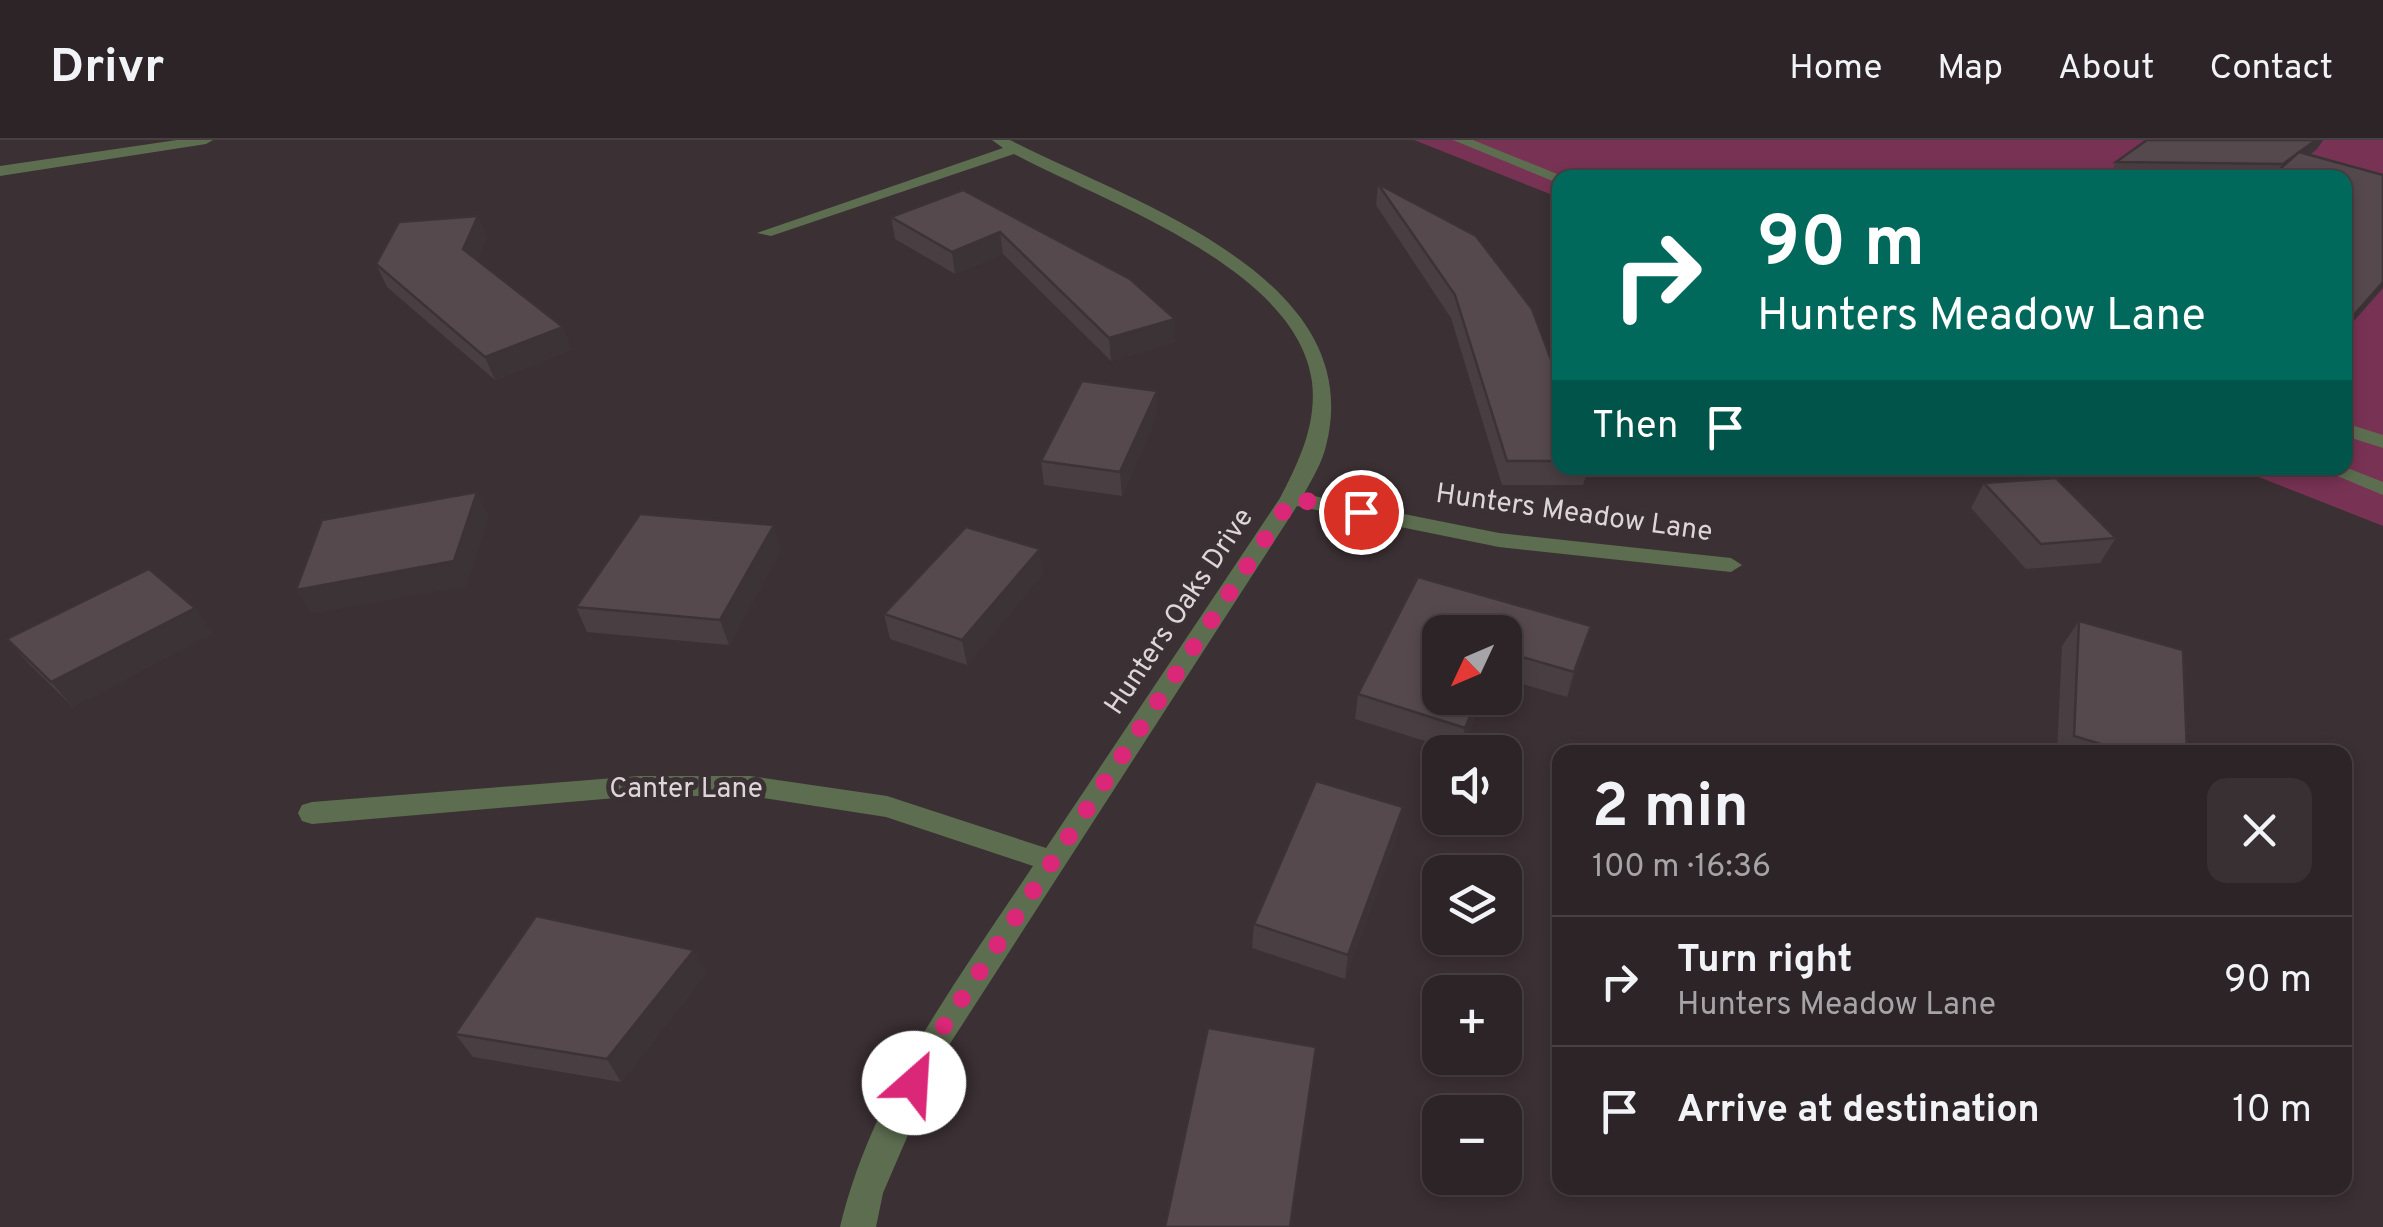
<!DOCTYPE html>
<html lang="en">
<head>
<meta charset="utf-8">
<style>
	body { margin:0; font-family:Overpass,sans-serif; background:#383033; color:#f1f3f6; height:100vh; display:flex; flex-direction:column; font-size:38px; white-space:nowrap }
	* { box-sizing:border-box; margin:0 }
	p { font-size:32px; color:#a6a4a7 }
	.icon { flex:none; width:55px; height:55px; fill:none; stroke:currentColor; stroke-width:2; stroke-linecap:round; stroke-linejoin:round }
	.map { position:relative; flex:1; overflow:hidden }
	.drawer { position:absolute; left:1552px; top:605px; width:800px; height:450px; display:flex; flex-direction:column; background:#2c2427; border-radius:20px; box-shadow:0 5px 15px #0003,0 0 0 2px #484144 }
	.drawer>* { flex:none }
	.banner { position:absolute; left:1552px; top:30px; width:800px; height:305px; border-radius:20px; box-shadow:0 5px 15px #0003,0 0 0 2px #484144; background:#00695c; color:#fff; overflow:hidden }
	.needle { width:65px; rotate:226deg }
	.tools { position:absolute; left:1422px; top:475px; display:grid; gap:20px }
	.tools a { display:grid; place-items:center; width:100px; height:100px; border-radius:20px; background:#2c2427; box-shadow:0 5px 15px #0003,0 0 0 2px #484144; font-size:50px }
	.pin { position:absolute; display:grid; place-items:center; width:85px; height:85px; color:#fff; margin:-42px; border:5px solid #fff; border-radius:50%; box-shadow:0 2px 10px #0007 }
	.me { position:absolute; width:110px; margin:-55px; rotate:26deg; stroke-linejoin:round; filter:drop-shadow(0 0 8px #0008) }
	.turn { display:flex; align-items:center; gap:35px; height:210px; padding:0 40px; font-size:45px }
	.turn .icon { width:130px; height:130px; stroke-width:2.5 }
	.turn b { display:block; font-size:70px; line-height:85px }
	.then { display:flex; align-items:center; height:95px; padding:0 40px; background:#0003; gap:20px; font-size:38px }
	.round { display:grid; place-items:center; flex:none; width:105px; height:105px; border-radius:20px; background:#383033 }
	.summary { display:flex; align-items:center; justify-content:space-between; height:170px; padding:0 40px }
	h1 { font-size:60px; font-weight:700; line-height:75px }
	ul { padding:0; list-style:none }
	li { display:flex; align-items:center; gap:30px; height:130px; padding:0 40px; border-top:2px solid #484144 }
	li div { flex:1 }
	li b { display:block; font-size:38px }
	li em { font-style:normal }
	header { display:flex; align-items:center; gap:60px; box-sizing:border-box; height:140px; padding:0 50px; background:#2c2427; border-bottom:2px solid #484144 }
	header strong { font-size:48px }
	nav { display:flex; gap:55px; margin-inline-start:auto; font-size:35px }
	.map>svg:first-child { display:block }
	.green { fill:#783254 }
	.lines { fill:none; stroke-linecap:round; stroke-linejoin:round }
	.minor { fill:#5d6e50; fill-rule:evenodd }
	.wall { fill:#493f43 }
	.shaded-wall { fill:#3c3337 }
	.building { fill:#55494e; stroke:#3c3337; stroke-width:2.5 }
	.route { stroke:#db2777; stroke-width:18; stroke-dasharray:0 32.4 }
	.labels { text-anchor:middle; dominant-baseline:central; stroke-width:10; stroke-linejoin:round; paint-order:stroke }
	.street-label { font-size:28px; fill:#ddd6d9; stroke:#3b3034 }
</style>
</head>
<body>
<header>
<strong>Drivr</strong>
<nav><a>Home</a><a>Map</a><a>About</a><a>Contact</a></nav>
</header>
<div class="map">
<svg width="2383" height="1087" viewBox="0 0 2383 1087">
	<rect width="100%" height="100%" fill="#3b3034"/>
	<path class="green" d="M1414 0H2383V386L2236 328H2345V38H1560V58Z"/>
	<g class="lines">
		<g class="minor">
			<path d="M177 0H213L206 4 0 36V26Z"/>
			<path d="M992 0H1010C1124 60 1370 134 1326 306 1322 323 1312 339 1304 354L1499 393 1731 418 1742 425 1731 432 1499 407 1297 366 942 916 883 1053 876 1087H840C872 953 958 839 1033 726L886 677 750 656H639L312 684 302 681 298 673 302 665 312 662 639 636H750L887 656 1046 708 1280 358C1299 322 1317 284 1312 242 1297 127 1103 62 1014 14L771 96 757 93 1003 8Z"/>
			<path d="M1453 0H1473L1567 38H1560V44L1555 42Z"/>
			<path d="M2345 283 2383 295V308L2345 296Z"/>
			<path d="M2345 327 2383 342V355L2318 328Z"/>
		</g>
	</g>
	<g class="wall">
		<path d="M2147 0H2323L2317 9 2310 15 2383 35V148L2345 191V38H2108L2116 22Z"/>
		<path d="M1378 44 1560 243V328H1588L1583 345H1502L1451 178 1376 65Z"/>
		<path d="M963 50 1175 202 1111 221 1003 114 955 134 895 99 891 77Z"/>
		<path d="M478 76 486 98 477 120 563 187 571 210 495 240 387 147 376 124Z"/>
		<path d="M1157 274 1122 356 1044 345 1041 321Z"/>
		<path d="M1984 343 2116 398 2100 423 2026 429 1971 368Z"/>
		<path d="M781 410 729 505 587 492 576 467Z"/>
		<path d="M1043 434 967 525 890 499 884 474Z"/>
		<path d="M1418 437 1584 511 1567 557 1505 539V492L1440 558H1483L1460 612 1355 579 1358 554Z"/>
		<path d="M2079 481 2187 612H2057L2062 506Z"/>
		<path d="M212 493 73 567 29 524 7 499Z"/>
		<path d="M1398 692 1345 839 1252 808 1254 784Z"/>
		<path d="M706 833 621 942 473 917 455 894Z"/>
	</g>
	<g class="shaded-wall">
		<path d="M2316 0H2323L2317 9 2279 38H2275L2283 24Z"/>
		<path d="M478 76 486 98 472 132 463 109Z"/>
		<path d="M1000 92 1003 114 955 134 952 112Z"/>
		<path d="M2383 142V148L2345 191V185Z"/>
		<path d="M1175 179V202L1111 221 1109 198Z"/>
		<path d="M563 187 571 210 495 240 485 217Z"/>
		<path d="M1157 251V274L1122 356 1120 332Z"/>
		<path d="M477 352 489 377 467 446 311 474 296 450Z"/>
		<path d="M774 385 781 410 729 505 720 480Z"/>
		<path d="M1040 409 1043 434 967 525 962 500Z"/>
		<path d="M195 468 212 493 73 567 51 542Z"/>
		<path d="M1591 486 1584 511 1567 557 1574 532Z"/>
		<path d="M1478 558H1483L1460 612 1465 588Z"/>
		<path d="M1403 667 1398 692 1345 839 1348 815Z"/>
		<path d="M694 810 706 833 621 942 607 919Z"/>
	</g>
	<g class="building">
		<path d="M2147 0H2316L2283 24 2116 22Z"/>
		<path d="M2299 12 2383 35V142L2345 185V38H2270Z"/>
		<path d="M1378 44 1476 96 1532 169 1560 243V321H1507L1455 155Z"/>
		<path d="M963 50 1130 139 1175 179 1109 198 1000 92 952 112 891 77Z"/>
		<path d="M478 76 463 109 563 187 485 217 376 124 399 82Z"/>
		<path d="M1082 241 1157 251 1120 332 1041 321Z"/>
		<path d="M2056 338 2116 398 2041 404 1984 343Z"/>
		<path d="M477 352 454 421 296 450 322 380Z"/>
		<path d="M640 374 774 385 720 480 576 467Z"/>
		<path d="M966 387 1040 409 962 500 884 474Z"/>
		<path d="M149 429 195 468 51 542 7 499Z"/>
		<path d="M1418 437 1591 486 1574 532 1505 512V492H1440V558H1478L1465 588 1358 554Z"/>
		<path d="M2079 481 2183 510 2187 612H2127L2074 596Z"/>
		<path d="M1316 641 1403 667 1348 815 1254 784Z"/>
		<path d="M536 776 694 810 607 919 455 894Z"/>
		<path d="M1208 888 1316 907 1290 1087H1165Z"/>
	</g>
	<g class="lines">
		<path class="route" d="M914 943 930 907 1292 358 1361 372"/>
	</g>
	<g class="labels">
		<g class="street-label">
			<text transform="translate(1574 374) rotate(8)">Hunters Meadow Lane</text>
			<text transform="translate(1180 472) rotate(-56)">Hunters Oaks Drive</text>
			<text x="686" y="650">Canter Lane</text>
		</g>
	</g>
</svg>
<div class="tools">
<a><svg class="needle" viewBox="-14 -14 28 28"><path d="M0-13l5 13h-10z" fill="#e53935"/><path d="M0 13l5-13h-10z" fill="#a6a4a7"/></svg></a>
<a><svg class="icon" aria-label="sound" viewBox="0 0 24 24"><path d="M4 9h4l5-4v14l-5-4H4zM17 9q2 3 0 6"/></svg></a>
<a><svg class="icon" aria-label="layers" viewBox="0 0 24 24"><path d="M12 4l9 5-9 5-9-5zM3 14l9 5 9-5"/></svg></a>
<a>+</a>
<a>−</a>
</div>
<div class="pin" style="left:1361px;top:372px;background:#d93025"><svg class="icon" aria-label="arrive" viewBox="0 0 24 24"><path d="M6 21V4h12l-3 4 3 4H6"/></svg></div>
<svg class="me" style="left:914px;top:943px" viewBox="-20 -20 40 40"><circle r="19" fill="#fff"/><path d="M0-13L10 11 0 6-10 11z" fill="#db2777"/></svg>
<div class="banner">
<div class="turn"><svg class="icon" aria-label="right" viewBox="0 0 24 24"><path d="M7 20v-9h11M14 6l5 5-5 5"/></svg><div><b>90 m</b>Hunters Meadow Lane</div></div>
<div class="then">Then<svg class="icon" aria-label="arrive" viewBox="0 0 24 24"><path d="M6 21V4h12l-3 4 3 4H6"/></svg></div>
</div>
<section class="drawer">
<div class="summary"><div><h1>2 min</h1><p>100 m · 16:36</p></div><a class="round"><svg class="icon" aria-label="close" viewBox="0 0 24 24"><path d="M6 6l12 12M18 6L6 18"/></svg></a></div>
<ul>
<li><svg class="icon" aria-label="right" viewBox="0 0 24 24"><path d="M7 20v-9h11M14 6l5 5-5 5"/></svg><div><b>Turn right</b><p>Hunters Meadow Lane</p></div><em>90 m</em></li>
<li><svg class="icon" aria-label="arrive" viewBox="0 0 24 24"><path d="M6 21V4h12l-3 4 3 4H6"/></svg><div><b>Arrive at destination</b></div><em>10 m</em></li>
</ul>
</section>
</div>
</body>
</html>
